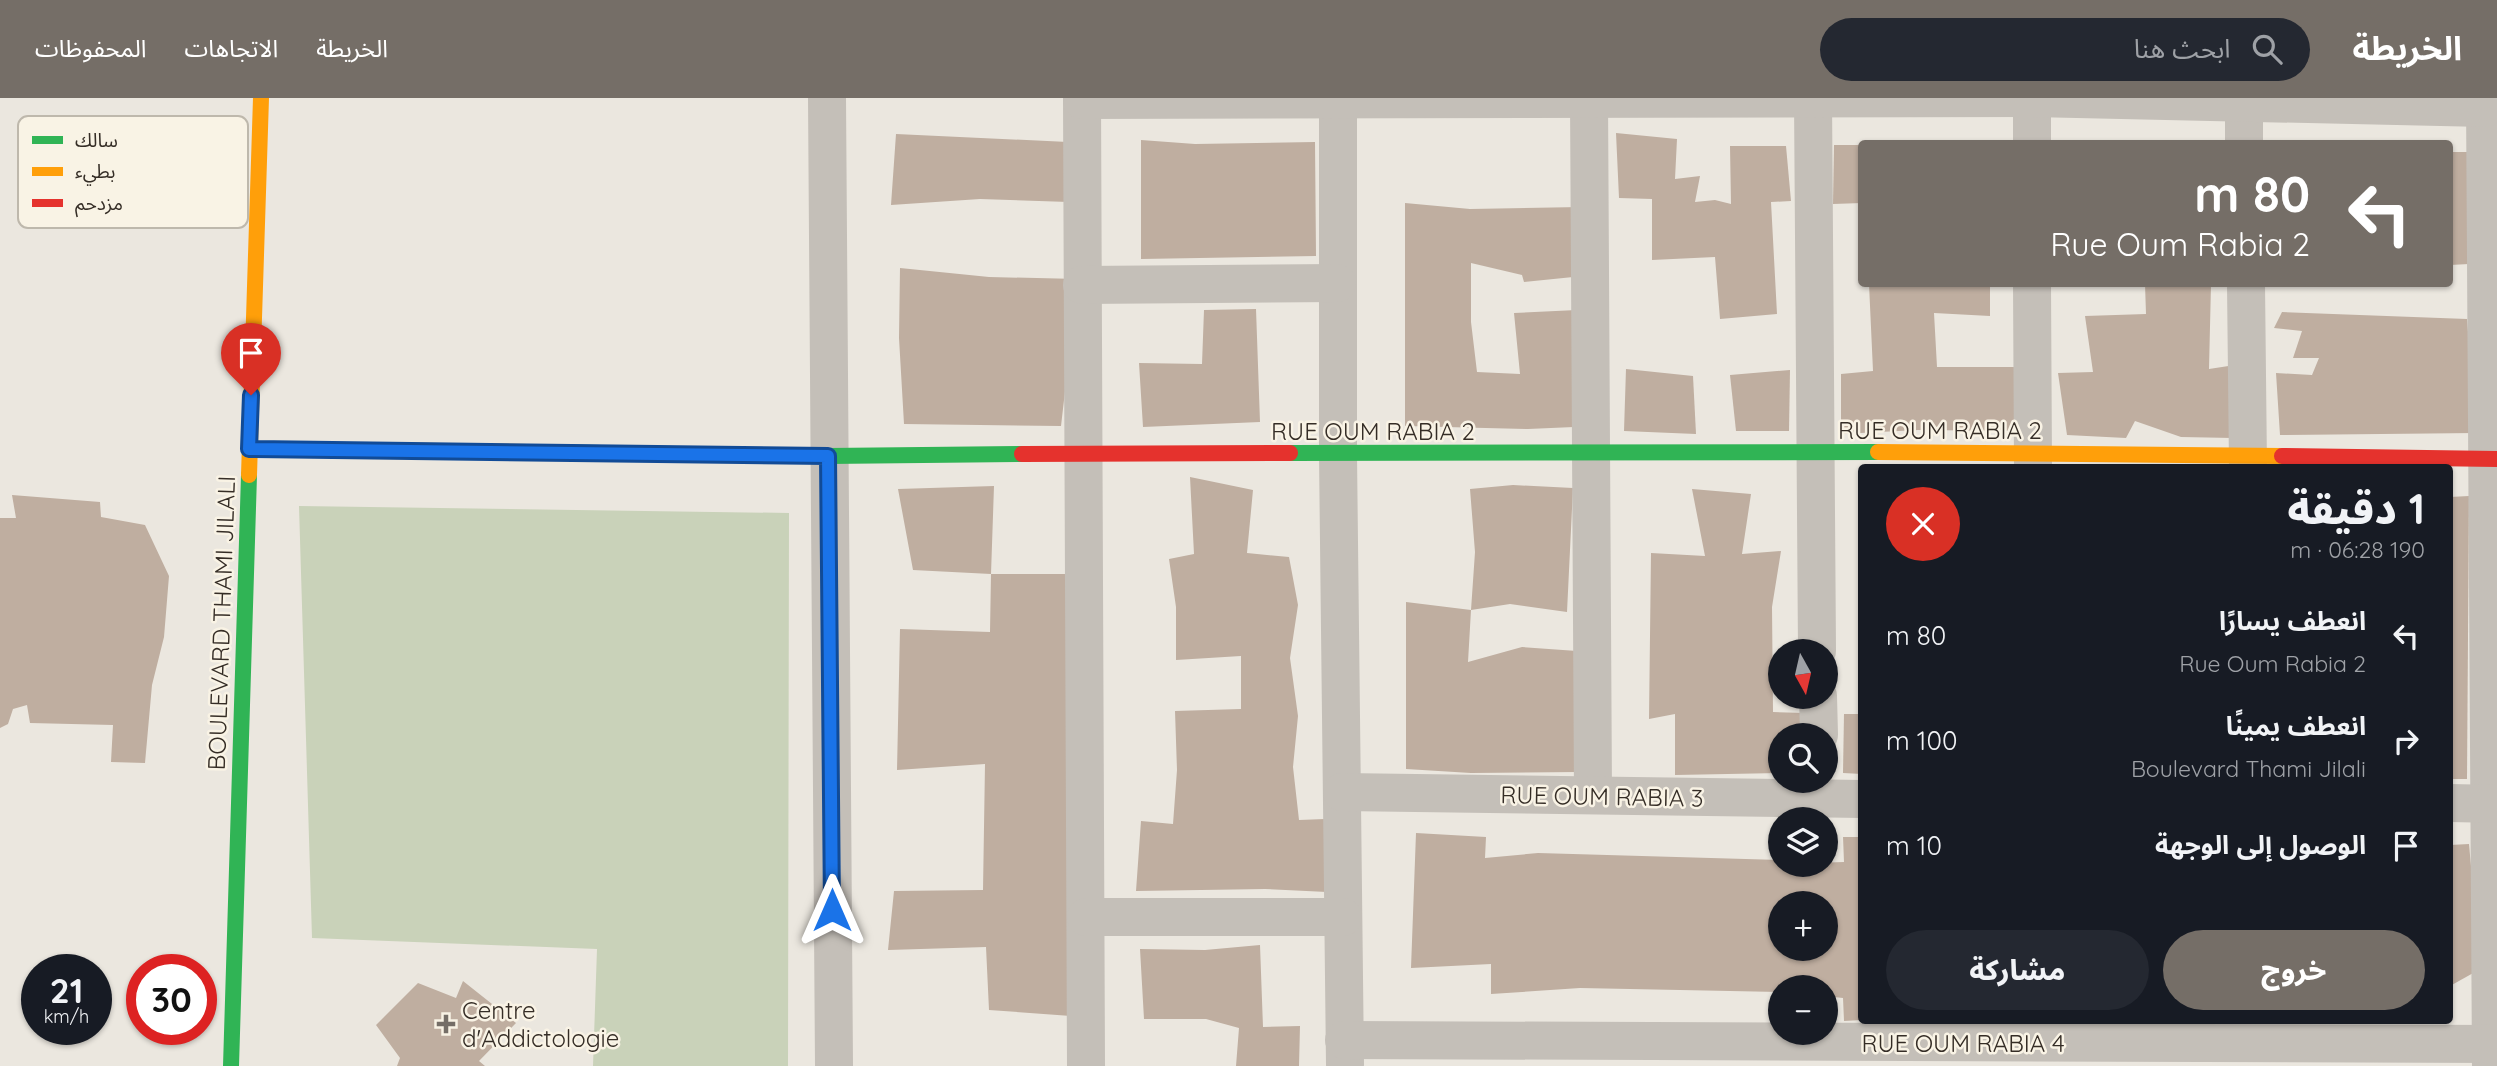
<!DOCTYPE html>
<html lang="ar">
<head>
<meta charset="utf-8">
<style>
	body { margin:0; font-family:Quicksand,"Noto Sans Arabic",sans-serif; background:#242831; color:#f1f3f6; direction:rtl; height:100vh; display:flex; flex-direction:column; font-size:26px; white-space:nowrap }
	* { box-sizing:border-box; margin:0 }
	p { font-size:23px; color:#9ea1a6 }
	.icon { flex:none; width:38px; height:38px; fill:none; stroke:currentColor; stroke-width:2; stroke-linecap:round; stroke-linejoin:round }
	.map { position:relative; flex:1; overflow:hidden; direction:ltr }
	.side { position:absolute; left:1858px; top:366px; width:595px; height:560px; display:flex; flex-direction:column; background:#171b24; border-radius:7px; box-shadow:0 2px 5px #0004; direction:rtl }
	.side>* { flex:none }
	.banner { position:absolute; left:1858px; top:42px; width:595px; height:147px; border-radius:7px; box-shadow:0 2px 5px #0004; direction:rtl; background:#756e67; color:#fff; overflow:hidden }
	.needle { width:46px; rotate:172deg }
	.tools { position:absolute; left:1768px; top:541px; display:grid; gap:14px }
	.tools a { display:grid; place-items:center; width:70px; height:70px; border-radius:50%; background:#171b24; box-shadow:0 2px 5px #0004; font-size:35px }
	.speed { position:absolute; left:21px; top:856px; display:flex; gap:14px; font-size:35px; font-weight:700; text-align:center }
	.speed>* { display:grid; place-content:center; width:91px; height:91px; border-radius:50%; background:#171b24; box-shadow:0 2px 5px #0004; line-height:1 }
	.speed small { font-size:18px; font-weight:400 }
	.speed .limit { border:10px solid #d22; background:#fff; color:#111 }
	.pin { position:absolute; display:grid; place-items:center; width:60px; height:60px; color:#fff; margin:-72px -30px; border-radius:50% 50% 50% 0; rotate:-45deg; box-shadow:0 0 7px #0007 }
	.pin .icon { rotate:45deg }
	.me { position:absolute; width:77px; margin:-38px; rotate:0deg; stroke-linejoin:round; filter:drop-shadow(0 0 5px #0008) }
	.turn { display:flex; align-items:center; gap:24px; height:147px; padding:0 28px; font-size:32px }
	.turn .icon { width:91px; height:91px; stroke-width:2.5 }
	.turn b { display:block; font-size:49px; line-height:60px }
	.round { display:grid; place-items:center; flex:none; width:74px; height:74px; border-radius:37px; background:#242831 }
	.head { display:flex; align-items:center; justify-content:space-between; height:119px; padding:0 28px }
	h1 { font-size:42px; font-weight:800; line-height:52px }
	.button { display:flex; gap:14px; margin-top:auto; padding:14px 28px }
	.button a { flex:1; height:80px; border-radius:42px; background:#756e67; color:#fff; font-size:28px; font-weight:800; line-height:80px; text-align:center }
	.button a+a { background:#242831; color:#f1f3f6 }
	ul { padding:0; list-style:none }
	li { display:flex; align-items:center; gap:21px; height:105px; padding:0 28px }
	li div { flex:1 }
	li b { display:block; font-size:26px }
	li em { font-style:normal }
	header { display:flex; align-items:center; gap:42px; box-sizing:border-box; height:98px; padding:0 35px; background:#756e67; color:#fff }
	header strong { font-size:33px }
	nav { display:flex; gap:38px; margin-inline-start:auto; font-size:24px }
	.search { width:490px; height:63px; background:#242831; display:flex; align-items:center; gap:18px; box-sizing:border-box; padding:0 24px; border-radius:38px; color:#9ea1a6; font-size:26px }
	.map>svg:first-child { display:block }
	.green { fill:#c9d2b9 }
	.building { fill:#bfaea0; fill-rule:evenodd }
	.lines { fill:none; stroke-linecap:round; stroke-linejoin:round }
	.street { stroke:#c4bfb8; stroke-width:38 }
	.fast { stroke:#30b455; stroke-width:16 }
	.slow { stroke:#ff9f0a; stroke-width:16 }
	.jam { stroke:#e5322d; stroke-width:16 }
	.route-casing { stroke:#114b97; stroke-width:18 }
	.route { stroke:#1a73e8; stroke-width:12 }
	.poi-dot { fill:#756e67; stroke:#f9f3e5; stroke-width:2.5 }
	.labels { text-anchor:middle; dominant-baseline:central; stroke-width:5; stroke-linejoin:round; paint-order:stroke }
	.street-label { font-size:24px; fill:#352d26; stroke:#f9f3e5 }
	.poi-label { font-size:24px; fill:#352d26; stroke:#f9f3e5; text-anchor:start }
	.key { fill:#f9f3e5; stroke:#beb8ac; stroke-width:2 }
	.key-label { font-size:19px; fill:#352d26 }
</style>
</head>
<body>
<header>
<strong>الخريطة</strong>
<div class="search"><svg class="icon" aria-label="search" viewBox="0 0 24 24"><circle cx="10" cy="10" r="6"/><path d="M15 15l6 6"/></svg>ابحث هنا</div>
<nav><a>الخريطة</a><a>الاتجاهات</a><a>المحفوظات</a></nav>
</header>
<div class="map">
<svg width="2497" height="968" viewBox="0 0 2497 968">
	<rect width="100%" height="100%" fill="#ebe7df"/>
	<path class="green" d="M299 408 789 415 788 968H593L597 851 312 840Z"/>
	<g class="building">
		<path d="M1616 35 1677 41 1675 81 1700 78 1695 104 1715 102 1731 106 1730 48H1786L1791 103 1771 104 1777 216 1720 221 1715 159 1652 162V101L1619 100Z"/>
		<path d="M896 36 1068 44 1069 104 980 101 891 107Z"/>
		<path d="M1141 42 1195 46 1315 44 1316 158 1141 161Z"/>
		<path d="M1834 47H1862V105L1833 106Z"/>
		<path d="M2450 54H2471L2469 166 2450 167Z"/>
		<path d="M1405 105 1470 111 1581 109 1583 178 1524 184 1522 177 1471 165V224L1477 274 1520 276 1514 215 1577 212 1574 329 1528 331 1405 328Z"/>
		<path d="M900 170 989 179 1078 181 1061 328 904 326 899 240Z"/>
		<path d="M1869 186H1990V218L1934 215 1937 269H2018L2017 333 1918 332 1841 336V276L1873 273Z"/>
		<path d="M2145 186H2211L2209 271 2235 267 2233 340 2181 339 2135 323 2126 340 2067 337 2058 275 2093 274 2085 218 2146 216Z"/>
		<path d="M1256 211 1260 324 1143 329 1139 265 1202 266 1204 212Z"/>
		<path d="M2282 214 2467 221 2476 335 2280 337 2276 275 2312 277 2319 260H2293L2302 233 2274 230Z"/>
		<path d="M1626 271 1693 278 1696 336 1624 333Z"/>
		<path d="M1790 272 1789 333H1736L1730 277Z"/>
		<path d="M1190 379 1253 392 1247 455 1289 459 1298 507 1290 560 1298 618 1293 669 1299 722 1325 721 1327 794 1265 791 1136 793 1141 723 1173 726 1177 672 1175 613 1241 611V558L1176 562V509L1169 461 1194 456Z"/>
		<path d="M1513 387 1573 390 1567 514 1510 506 1471 512 1468 564 1522 549 1577 553 1578 674 1471 675 1406 671V504L1471 512 1475 454 1470 391Z"/>
		<path d="M994 388 991 476H1072L1071 918 989 912 986 849 888 852 894 793 983 792 985 666 897 672 900 531 990 534 991 476 913 472 898 391Z"/>
		<path d="M1692 391 1751 396 1742 456 1781 453 1772 509 1773 614 1805 615V637H1780V675L1675 677V616L1649 621 1651 455 1705 458Z"/>
		<path d="M12 397 100 404 101 419 145 427 169 478 164 539 152 587 145 665 111 664 113 627 30 625 27 607 13 611 8 626 0 630V420H16Z"/>
		<path d="M2469 398 2467 681H2450V399Z"/>
		<path d="M1844 616H1862V676L1843 675Z"/>
		<path d="M1416 735 1486 739 1485 760 1538 755 1780 762V766L1844 764 1843 739H1862V922L1844 923 1843 900 1825 898V889H1780V894L1580 890 1491 896V866L1411 870ZM1780 805H1825V850H1780Z"/>
		<path d="M2469 746 2476 824 2475 874 2450 888V747Z"/>
		<path d="M1260 847 1263 929 1300 928 1299 968H1236L1239 930 1206 921H1144L1140 851 1205 852Z"/>
		<path d="M463 883 516 925 479 963 485 968H397L400 960 376 927 418 885 456 900Z"/>
		<path d="M1966 922H2035V925L1966 927Z"/>
	</g>
	<g class="lines">
		<g class="street">
			<path d="M827 0 834 968"/>
			<path d="M1082 0 1086 968"/>
			<path d="M1338 0V357L1345 966"/>
			<path d="M1589 0 1593 697"/>
			<path d="M1813 0 1817 553"/>
			<path d="M2032 0V46"/>
			<path d="M2244 0V46"/>
			<path d="M2485 0 2491 968"/>
			<path d="M1082 2 2032 0 2485 10"/>
			<path d="M2032 186 2033 369"/>
			<path d="M2246 186 2248 369"/>
			<path d="M1082 187 1337 185"/>
			<path d="M1818 598 1819 637"/>
			<path d="M1342 694 1862 701"/>
			<path d="M2450 705 2497 706"/>
			<path d="M1086 819H1343"/>
			<path d="M1344 942 2497 946"/>
		</g>
		<g class="fast">
			<path d="M528 354 828 358 1022 356"/>
			<path d="M1290 355 1878 354"/>
			<path d="M231 968 249 377"/>
		</g>
		<g class="slow">
			<path d="M249 351 528 354"/>
			<path d="M1878 354 2282 358"/>
			<path d="M249 377 261 0"/>
		</g>
		<g class="jam">
			<path d="M1022 356 1290 355"/>
			<path d="M2282 358 2497 361"/>
		</g>
	</g>
	<g class="lines">
		<defs>
			<path id="route" d="M251 297 249 351 828 358 832 812"/>
		</defs>
		<use href="#route" class="route-casing"/>
		<use href="#route" class="route"/>
	</g>
	<path class="poi-dot" d="M442.5 915.5h7v7h7v7h-7v7h-7v-7h-7v-7h7z"/>
	<g class="labels">
		<g class="street-label">
			<text x="1940" y="332">RUE OUM RABIA 2</text>
			<text x="1373" y="333">RUE OUM RABIA 2</text>
			<text transform="translate(221 525) rotate(-88)">BOULEVARD THAMI JILALI</text>
			<text transform="translate(1602 698) rotate(1)">RUE OUM RABIA 3</text>
			<text x="1963" y="945">RUE OUM RABIA 4</text>
		</g>
		<g class="poi-label">
			<text x="462" y="912">Centre<tspan x="462" dy="28">d'Addictologie</tspan></text>
		</g>
	</g>
	<rect x="18" y="18" width="230" height="112" rx="10" class="key"/>
	<rect x="32" y="38" width="31" height="8" fill="#30b455"/>
	<rect x="32" y="69" width="31" height="9" fill="#ff9f0a"/>
	<rect x="32" y="101" width="31" height="8" fill="#e5322d"/>
	<g class="key-label">
		<text x="75" y="49">سالك</text>
		<text x="75" y="80">بطيء</text>
		<text x="75" y="112">مزدحم</text>
	</g>
</svg>
<div class="tools">
<a><svg class="needle" viewBox="-14 -14 28 28"><path d="M0-13l5 13h-10z" fill="#e53935"/><path d="M0 13l5-13h-10z" fill="#9ea1a6"/></svg></a>
<a><svg class="icon" aria-label="search" viewBox="0 0 24 24"><circle cx="10" cy="10" r="6"/><path d="M15 15l6 6"/></svg></a>
<a><svg class="icon" aria-label="layers" viewBox="0 0 24 24"><path d="M12 4l9 5-9 5-9-5zM3 14l9 5 9-5"/></svg></a>
<a>+</a>
<a>−</a>
</div>
<div class="speed"><div>21<small>km/h</small></div><div class="limit">30</div></div>
<div class="pin" style="left:251px;top:297px;background:#d93025"><svg class="icon" aria-label="arrive" viewBox="0 0 24 24"><path d="M6 21V4h12l-3 4 3 4H6"/></svg></div>
<svg class="me" style="left:832px;top:812px" viewBox="-20 -20 40 40"><path d="M0-17L14 15 0 8-14 15z" fill="#1a73e8" stroke="#fff" stroke-width="4"/></svg>
<div class="banner">
<div class="turn"><svg class="icon" aria-label="left" viewBox="0 0 24 24"><path d="M17 20v-9H6M10 6l-5 5 5 5"/></svg><div><b>80 m</b>Rue Oum Rabia 2</div></div>
</div>
<section class="side">
<div class="head"><div><h1>1 دقيقة</h1><p>190 m · 06:28</p></div><a class="round" style="background:#d93025;color:#fff"><svg class="icon" aria-label="close" viewBox="0 0 24 24"><path d="M6 6l12 12M18 6L6 18"/></svg></a></div>
<ul>
<li><svg class="icon" aria-label="left" viewBox="0 0 24 24"><path d="M17 20v-9H6M10 6l-5 5 5 5"/></svg><div><b>انعطف يسارًا</b><p>Rue Oum Rabia 2</p></div><em>80 m</em></li>
<li><svg class="icon" aria-label="right" viewBox="0 0 24 24"><path d="M7 20v-9h11M14 6l5 5-5 5"/></svg><div><b>انعطف يمينًا</b><p>Boulevard Thami Jilali</p></div><em>100 m</em></li>
<li><svg class="icon" aria-label="arrive" viewBox="0 0 24 24"><path d="M6 21V4h12l-3 4 3 4H6"/></svg><div><b>الوصول إلى الوجهة</b></div><em>10 m</em></li>
</ul>
<div class="button"><a>خروج</a><a>مشاركة</a></div>
</section>
</div>
</body>
</html>
